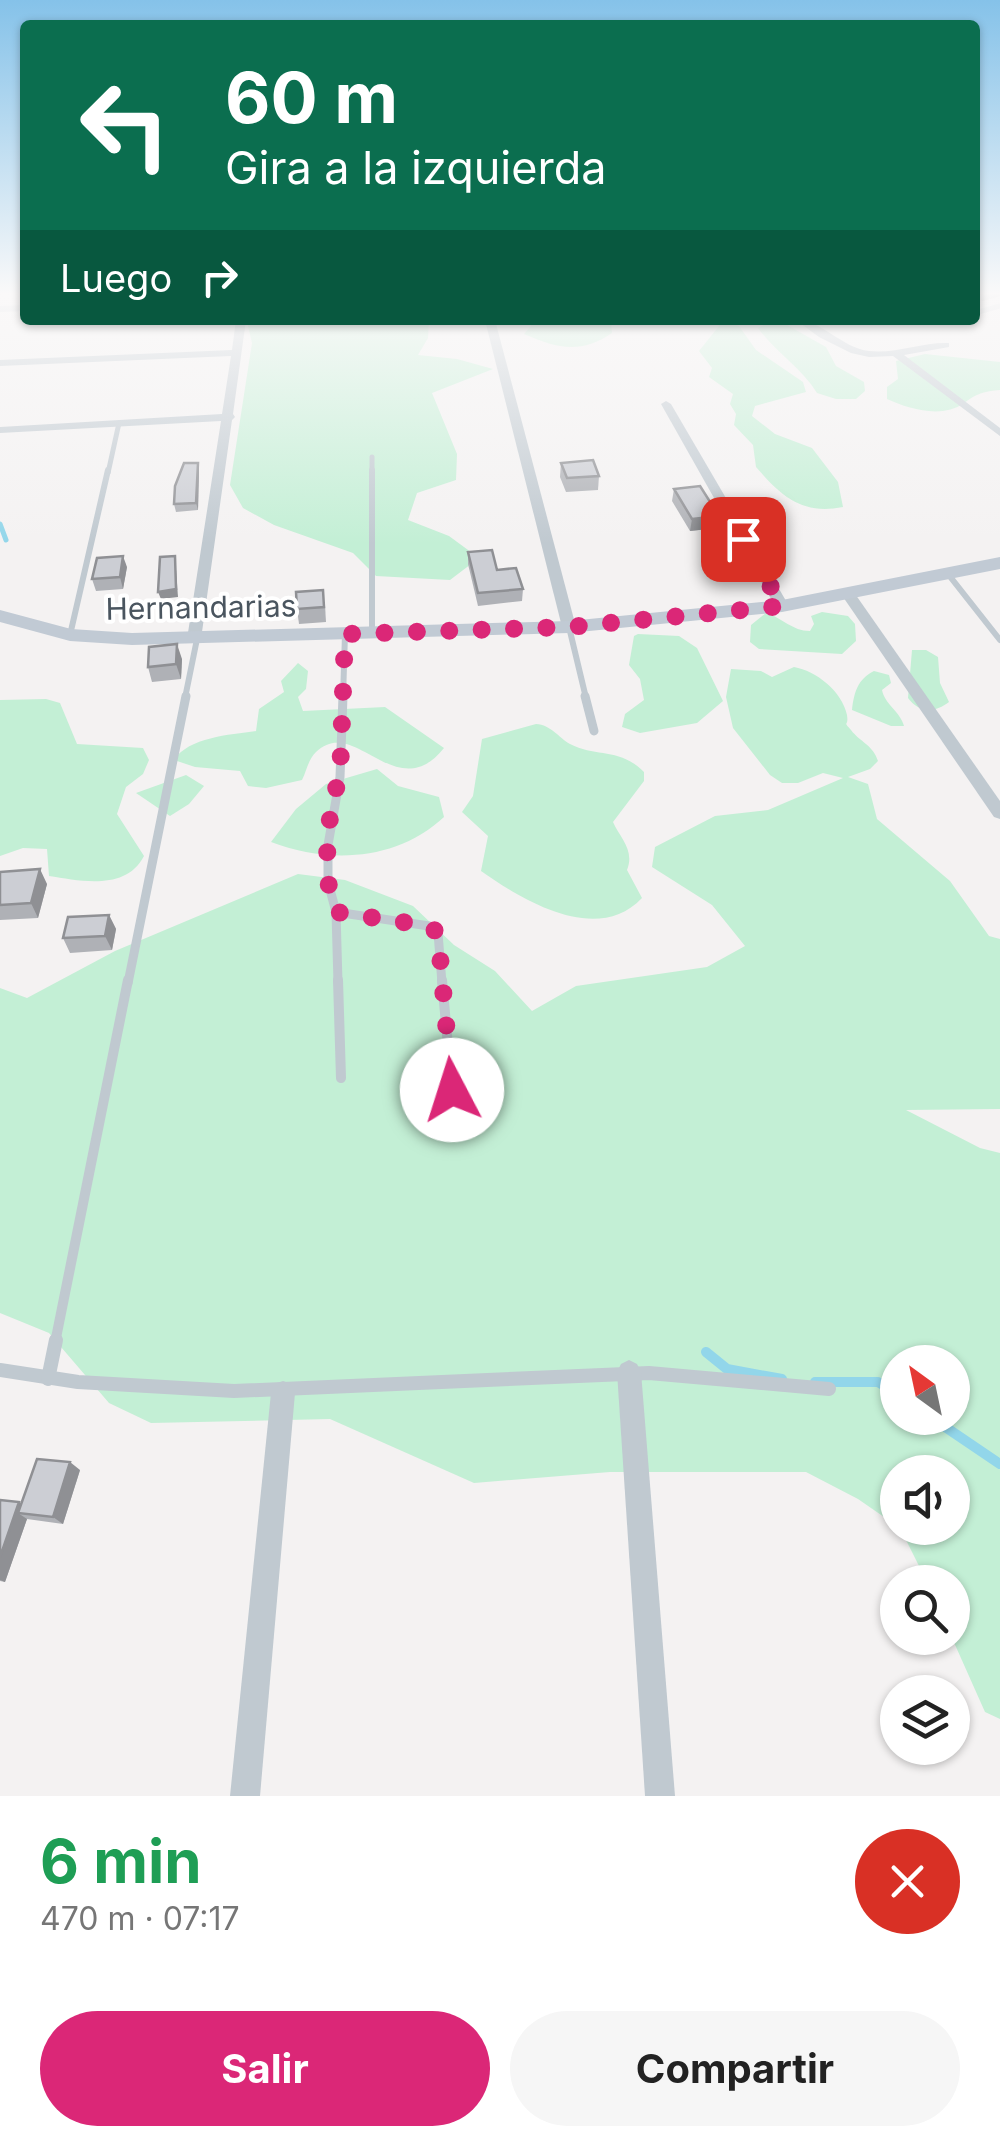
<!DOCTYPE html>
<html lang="es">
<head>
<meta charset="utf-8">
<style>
	body { margin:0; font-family:Inter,sans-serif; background:#f6f6f6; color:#222; height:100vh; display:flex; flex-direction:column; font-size:38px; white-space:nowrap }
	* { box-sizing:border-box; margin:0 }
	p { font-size:32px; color:#767676 }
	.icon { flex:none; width:55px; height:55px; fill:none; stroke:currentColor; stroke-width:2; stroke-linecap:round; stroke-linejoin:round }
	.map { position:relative; height:1796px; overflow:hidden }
	.sheet { display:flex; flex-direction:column; background:#fff; flex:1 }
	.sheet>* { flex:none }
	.hud { position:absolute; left:20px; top:20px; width:960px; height:305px; border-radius:10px; box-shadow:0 2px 8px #0004; background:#0b6e4f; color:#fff; overflow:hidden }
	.needle { width:65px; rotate:327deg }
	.buttons { position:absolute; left:880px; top:1345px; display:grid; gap:20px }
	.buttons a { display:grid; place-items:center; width:90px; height:90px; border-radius:50%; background:#fff; box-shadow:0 2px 8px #0004; font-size:50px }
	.pin { position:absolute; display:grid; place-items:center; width:85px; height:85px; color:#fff; margin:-42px; border-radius:20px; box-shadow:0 5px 15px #0006 }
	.me { position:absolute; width:110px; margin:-55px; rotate:355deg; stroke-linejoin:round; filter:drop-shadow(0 0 8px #0008) }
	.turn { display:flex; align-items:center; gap:35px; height:210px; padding:0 40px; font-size:45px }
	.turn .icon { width:130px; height:130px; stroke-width:2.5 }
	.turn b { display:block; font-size:70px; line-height:85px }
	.then { display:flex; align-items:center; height:95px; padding:0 40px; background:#0003; gap:20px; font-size:38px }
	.round { display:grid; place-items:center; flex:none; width:105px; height:105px; border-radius:52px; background:#f6f6f6 }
	.head { display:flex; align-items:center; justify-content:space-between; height:170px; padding:0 40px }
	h1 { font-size:60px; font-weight:700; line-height:75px; color:#1e9e55 }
	.action { display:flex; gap:20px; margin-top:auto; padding:20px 40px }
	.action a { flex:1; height:115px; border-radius:60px; background:#db2777; color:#fff; font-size:40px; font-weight:700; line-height:115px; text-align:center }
	.action a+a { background:#f6f6f6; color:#222 }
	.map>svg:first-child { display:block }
	.green { fill:#c3efd5; fill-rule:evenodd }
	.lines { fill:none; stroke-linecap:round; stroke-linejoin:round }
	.stream-far1 { stroke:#92d6ea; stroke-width:5 }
	.stream { stroke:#92d6ea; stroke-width:10 }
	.lane-far4 { stroke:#c0c9d0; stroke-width:5 }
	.lane-far3 { stroke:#c0c9d0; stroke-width:6 }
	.lane-far2 { stroke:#c0c9d0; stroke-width:9 }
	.lane-far1 { stroke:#c0c9d0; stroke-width:10 }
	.lane { stroke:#c0c9d0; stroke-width:14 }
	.street { fill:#c0c9d0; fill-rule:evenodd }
	.secondary { fill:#c1cad4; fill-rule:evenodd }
	.wall { fill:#afb1b6 }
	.shaded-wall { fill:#8f9094 }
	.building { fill:#ccced4; stroke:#8f9094; stroke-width:2.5 }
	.route { stroke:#db2777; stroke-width:18; stroke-dasharray:0 32.4 }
	.labels { text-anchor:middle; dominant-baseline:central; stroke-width:8; stroke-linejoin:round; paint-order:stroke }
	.far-street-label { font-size:30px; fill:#4a555f; stroke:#fff }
</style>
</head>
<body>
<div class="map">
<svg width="1000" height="1796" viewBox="0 0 1000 1796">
	<rect width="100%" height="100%" fill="#f4f2f2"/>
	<g class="green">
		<path d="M251 320H429L428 338 418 355 457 359 493 369 432 393 457 454 456 480 417 493 408 520 449 536 479 558 450 580 376 576 353 553 274 525 243 508 230 485 252 343 248 326Z"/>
		<path d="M536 320H611L612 333C581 354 558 349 524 334Z"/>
		<path d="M723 321 739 326 756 350 803 382 806 392 755 406 752 416 775 434 812 448 838 482 843 507C802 515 782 497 756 467L753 445 734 425 736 414 730 404 733 394 709 377 712 368 699 351Z"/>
		<path d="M769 322 787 325 826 347 836 366 864 382 865 391 856 399H836L817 393C801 367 775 352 758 328Z"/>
		<path d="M925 354 1000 362V390C984 391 976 394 964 403 942 419 909 409 887 399V387L898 379 896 361Z"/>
		<path d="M822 612 848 616 855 624 856 641 842 654 759 649 750 642 751 625 766 613C783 618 792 631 810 631L814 624 811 616Z"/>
		<path d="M638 634 679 636 697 648 723 701 697 723 640 733 622 727 625 714 644 700 640 679 629 665 634 636Z"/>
		<path d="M912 650H926L938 657 940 683 949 702C935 713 919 713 908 698Z"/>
		<path d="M298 663 308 671 306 689 298 697 303 711 385 707 444 748C396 808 355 714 316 752 308 760 307 770 302 780L266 788 248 786 240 771 195 767 174 760C189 737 229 735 256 731L259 709 284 692 281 681Z"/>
		<path d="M794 667C816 671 842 691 847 715 849 728 842 720 851 730 860 742 873 745 878 761L870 769 848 777 868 784 877 819 950 881 989 936 1000 939V1109L906 1110 980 1148 1000 1153V1719L985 1712 952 1638V1582H927L900 1528H952V1472H898L897 1526 858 1499 806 1472H610L474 1483 330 1419 151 1423 109 1403 49 1333 0 1313V988L27 998 115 951 298 874 345 880 413 906 454 945 495 971 532 1011 576 986 707 967 745 946 712 905 652 867 655 847 715 816 768 810 843 778 823 773 798 783H782L770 775 733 728 726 697 731 669 761 671 772 677ZM898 1362H952V1418H898Z"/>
		<path d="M874 671 889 675 891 683 882 690C885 705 900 711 904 726H891L852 710C854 692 858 679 874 671Z"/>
		<path d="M46 699 60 703 77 744 143 748 149 760 143 774 126 787 117 814 144 856C126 891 81 881 49 876L47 849 23 848 0 856V700Z"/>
		<path d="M536 724C551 725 558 737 570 744 597 758 619 747 644 772V781L613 822C620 838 635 850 627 870L642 898C597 946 522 900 481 871L488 836 462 812 473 796 482 739Z"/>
		<path d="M377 769 398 786 439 797 444 817C397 861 329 864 271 842L296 809 326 784Z"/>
		<path d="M186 775 204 786 189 804 170 816 136 793Z"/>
	</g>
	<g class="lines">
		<path class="stream-far1" d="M0 524 6 540"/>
		<g class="stream">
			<path d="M706 1352 727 1369 782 1379"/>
			<path d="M815 1382H878L898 1394"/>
			<path d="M932 1418 1000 1464"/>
		</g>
		<g class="lane-far4">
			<path d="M975 313 1000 306"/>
			<path d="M372 457V473"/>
			<path d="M108 473 119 423"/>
		</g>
		<g class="lane-far3">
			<path d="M372 470V634"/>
			<path d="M948 574 1000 640"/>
			<path d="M569 627 586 698"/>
			<path d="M70 635 108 470"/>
			<path d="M185 698 197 639"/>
			<path d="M343 698 345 634"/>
		</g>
		<g class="lane-far2">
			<path d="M585 696 594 731"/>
			<path d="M336 912 429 926 438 933 442 983"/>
			<path d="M128 983 186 696"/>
			<path d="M338 983 336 912 328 882V845L340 777 343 696"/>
		</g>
		<g class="lane-far1">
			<path d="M338 980 341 1078"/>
			<path d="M442 980 452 1090"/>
			<path d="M55 1343 128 980"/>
		</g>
		<g class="lane">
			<path d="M0 1370 78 1382 234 1391 649 1373 829 1389"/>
			<path d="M48 1379 56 1340"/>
		</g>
		<g class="street">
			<path d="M25 305V311L0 312V306Z"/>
			<path d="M236 320H246L233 414 235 417 232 420 201 639 194 643 187 639 221 421 0 433V427L222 414 231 356 0 366V360L232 350Z"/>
			<path d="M485 320H495L576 627 574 630 569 631 562 627Z"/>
			<path d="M796 320C822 320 842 348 869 351 896 354 922 342 949 343V347L904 355 1000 428V436L893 356 869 357 851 353 819 337Z"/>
			<path d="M666 401 671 404 789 606 787 609 782 610 775 606 661 404Z"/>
			<path d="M848 590 853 591 1000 801V819L994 817 841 594Z"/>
			<path d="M629 1360 637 1364 641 1372 675 1796H645L617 1372 621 1364Z"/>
			<path d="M283 1381 292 1384 295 1393 260 1796H230L271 1393 274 1384Z"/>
		</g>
		<path class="secondary" d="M1000 557V569L782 612 569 633 132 645 70 641 0 622V610L71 629 132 633 569 621 782 600Z"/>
	</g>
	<g class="wall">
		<path d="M975 293H1000V296L982 301 975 298Z"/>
		<path d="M198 463 199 470 198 510 176 512 174 504Z"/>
		<path d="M561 463 599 476 598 490 566 492 560 477Z"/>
		<path d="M674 489 719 516 717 528 690 531 672 501Z"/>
		<path d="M468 552 497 570 523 589 522 601 478 606 468 564Z"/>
		<path d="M127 567 123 589 96 591 92 579Z"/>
		<path d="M325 605 326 622 299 624 297 609Z"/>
		<path d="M182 659 181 679 152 682 148 667Z"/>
		<path d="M0 872 47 884 38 918 0 920Z"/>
		<path d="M109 915 116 929 112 950 70 953 63 938Z"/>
		<path d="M80 1470 63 1524 27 1519 5 1582 0 1581V1500L21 1503Z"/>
	</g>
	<g class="shaded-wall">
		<path d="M991 293H1000V296L982 301 984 295Z"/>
		<path d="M198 463 199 470 198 510 196 503Z"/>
		<path d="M719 516 717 528 690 531 692 519Z"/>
		<path d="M123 556 127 567 123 589 120 577Z"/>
		<path d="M175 556 178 597 161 599 158 592Z"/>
		<path d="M177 644 182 659 181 679 176 664Z"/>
		<path d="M40 869 47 884 38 918 31 903Z"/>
		<path d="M109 915 116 929 112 950 105 936Z"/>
		<path d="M70 1462 80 1470 63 1524 53 1517Z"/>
		<path d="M19 1502 30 1509 18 1513 27 1519 5 1582 0 1580V1557Z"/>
	</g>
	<g class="building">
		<path d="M593 460 599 476 567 478 561 463Z"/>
		<path d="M184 463H198L196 503 174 504 175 486Z"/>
		<path d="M700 486 719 516 692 519 674 489Z"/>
		<path d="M492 550 497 570 516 568 523 589 478 593 468 552Z"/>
		<path d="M123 556 120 577 92 579 97 558Z"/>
		<path d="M175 556 176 589 158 592 160 557Z"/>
		<path d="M323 590 324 607 297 609 296 592Z"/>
		<path d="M177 644 176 664 148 667 149 647Z"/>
		<path d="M40 869 31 903 0 905V872Z"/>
		<path d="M109 915 105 936 63 938 68 917Z"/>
		<path d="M37 1459 70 1462 53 1517 18 1513Z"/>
		<path d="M0 1500 19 1502 0 1557Z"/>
	</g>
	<linearGradient id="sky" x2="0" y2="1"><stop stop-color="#85c2e9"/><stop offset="0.54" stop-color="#faf9f9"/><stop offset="1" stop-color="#faf9f9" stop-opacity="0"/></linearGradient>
	<rect width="1000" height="544" fill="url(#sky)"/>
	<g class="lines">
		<path class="route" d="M452 1090 438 933 429 926 336 912C321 881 327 809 340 777L345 634 569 627 782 606 743 539"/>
	</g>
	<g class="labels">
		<g class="far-street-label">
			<text transform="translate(201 607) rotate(-1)">Hernandarias</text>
		</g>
	</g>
</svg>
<div class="buttons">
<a><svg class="needle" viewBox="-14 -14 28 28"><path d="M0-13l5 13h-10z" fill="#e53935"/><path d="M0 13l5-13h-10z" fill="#767676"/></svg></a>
<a><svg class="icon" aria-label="sound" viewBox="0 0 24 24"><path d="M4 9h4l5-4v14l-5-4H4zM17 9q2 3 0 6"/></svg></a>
<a><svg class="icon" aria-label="search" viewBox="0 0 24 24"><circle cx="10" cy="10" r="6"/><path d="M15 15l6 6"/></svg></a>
<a><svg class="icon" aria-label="layers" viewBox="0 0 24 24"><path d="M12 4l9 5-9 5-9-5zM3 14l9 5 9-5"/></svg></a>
</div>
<div class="pin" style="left:743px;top:539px;background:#d93025"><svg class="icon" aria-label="arrive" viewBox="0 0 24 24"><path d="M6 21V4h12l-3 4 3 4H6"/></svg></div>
<svg class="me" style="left:452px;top:1090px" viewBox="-20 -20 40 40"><circle r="19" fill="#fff"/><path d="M0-13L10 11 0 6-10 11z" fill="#db2777"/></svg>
<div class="hud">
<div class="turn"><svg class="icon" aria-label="left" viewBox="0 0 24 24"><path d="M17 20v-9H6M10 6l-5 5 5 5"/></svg><div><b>60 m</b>Gira a la izquierda</div></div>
<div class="then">Luego<svg class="icon" aria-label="right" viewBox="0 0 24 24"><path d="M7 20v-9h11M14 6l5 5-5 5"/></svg></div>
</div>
</div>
<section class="sheet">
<div class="head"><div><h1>6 min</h1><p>470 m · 07:17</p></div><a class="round" style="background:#d93025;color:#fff"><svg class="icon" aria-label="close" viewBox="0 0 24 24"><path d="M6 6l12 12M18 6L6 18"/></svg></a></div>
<div class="action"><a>Salir</a><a>Compartir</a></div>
</section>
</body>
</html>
